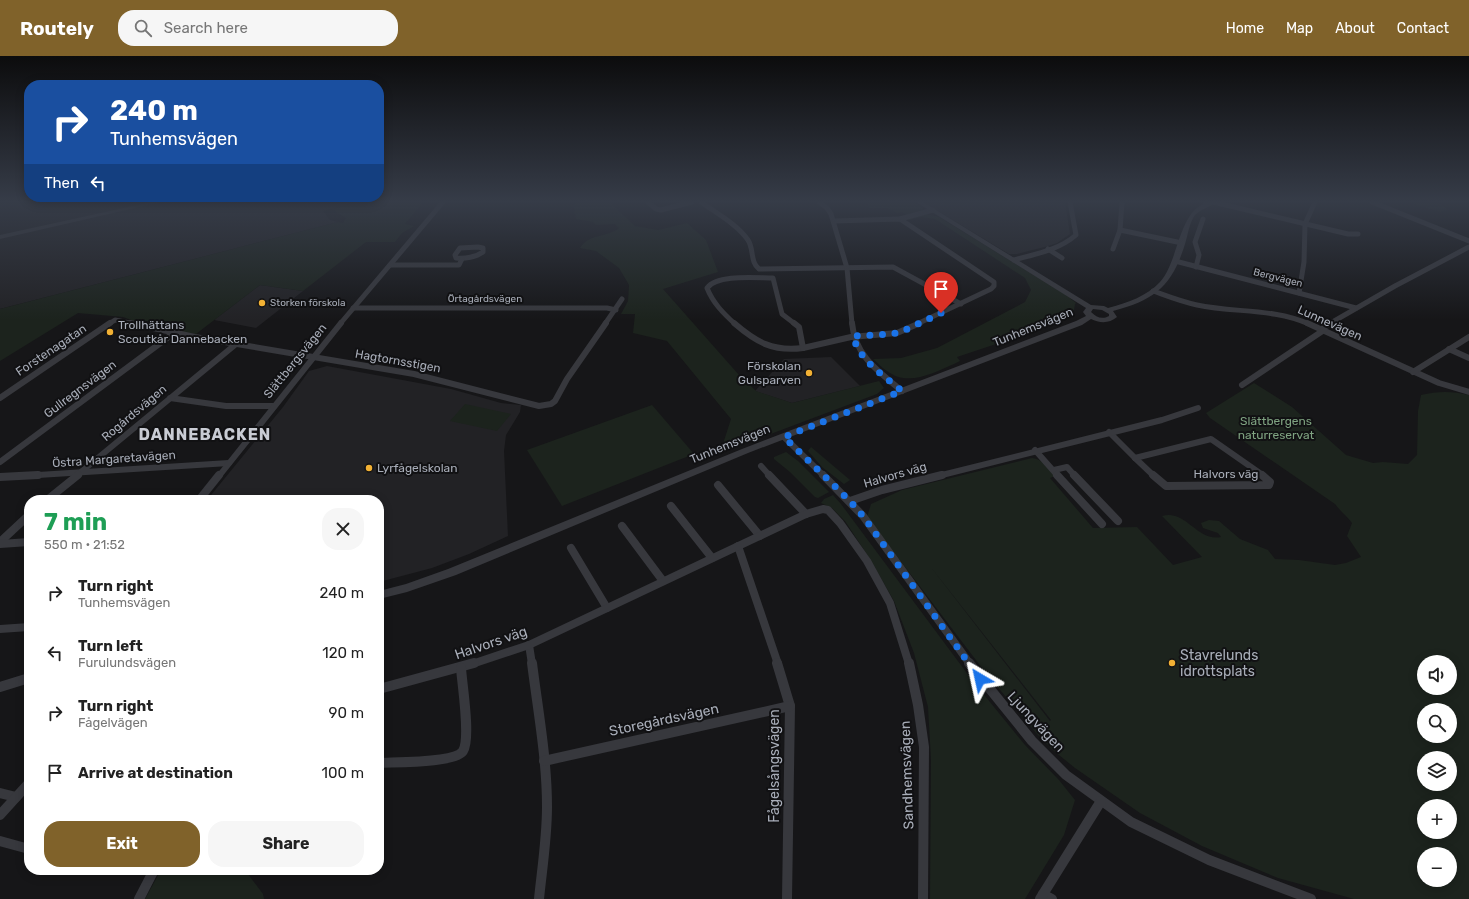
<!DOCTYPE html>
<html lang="en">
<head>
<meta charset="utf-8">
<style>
	body { margin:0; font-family:Rubik,sans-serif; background:#f6f6f6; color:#222; height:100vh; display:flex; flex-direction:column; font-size:15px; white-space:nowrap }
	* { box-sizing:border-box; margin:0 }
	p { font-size:13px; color:#767676 }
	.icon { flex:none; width:22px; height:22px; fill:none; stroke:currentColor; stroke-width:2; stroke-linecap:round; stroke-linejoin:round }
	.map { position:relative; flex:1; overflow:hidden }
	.details { position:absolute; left:24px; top:439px; width:360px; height:380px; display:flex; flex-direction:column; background:#fff; border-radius:16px; box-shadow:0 2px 10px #0003 }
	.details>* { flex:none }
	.guide { position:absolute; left:24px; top:24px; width:360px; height:122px; border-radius:16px; box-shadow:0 2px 10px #0003; background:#1a4fa0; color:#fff; overflow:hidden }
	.fabs { position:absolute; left:1417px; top:599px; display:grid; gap:8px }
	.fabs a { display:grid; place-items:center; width:40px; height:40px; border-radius:50%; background:#fff; box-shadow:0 2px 10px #0003; font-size:20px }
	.pin { position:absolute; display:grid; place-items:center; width:34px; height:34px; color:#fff; margin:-41px -17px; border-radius:50% 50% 50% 0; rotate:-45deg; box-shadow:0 0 4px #0007 }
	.pin .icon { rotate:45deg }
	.me { position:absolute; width:44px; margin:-22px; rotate:324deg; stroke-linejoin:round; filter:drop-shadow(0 0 3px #0008) }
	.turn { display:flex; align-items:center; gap:14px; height:84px; padding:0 20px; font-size:18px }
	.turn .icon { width:52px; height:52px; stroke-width:2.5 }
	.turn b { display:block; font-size:28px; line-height:34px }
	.then { display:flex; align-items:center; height:38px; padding:0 20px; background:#0003; gap:8px; font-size:15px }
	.round { display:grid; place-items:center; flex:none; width:42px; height:42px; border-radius:16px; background:#f6f6f6 }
	.overview { display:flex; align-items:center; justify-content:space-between; height:68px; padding:0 20px }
	h1 { font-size:24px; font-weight:700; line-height:30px; color:#1e9e55 }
	.primary-button { display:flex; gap:8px; margin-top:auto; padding:8px 20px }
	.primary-button a { flex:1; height:46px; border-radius:16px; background:#80622a; color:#fff; font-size:16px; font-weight:700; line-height:46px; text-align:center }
	.primary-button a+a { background:#f6f6f6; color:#222 }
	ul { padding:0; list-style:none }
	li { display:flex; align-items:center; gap:12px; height:60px; padding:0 20px }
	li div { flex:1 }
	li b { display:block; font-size:15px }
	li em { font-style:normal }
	header { display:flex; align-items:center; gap:24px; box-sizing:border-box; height:56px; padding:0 20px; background:#80622a; color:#fff }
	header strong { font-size:19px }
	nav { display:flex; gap:22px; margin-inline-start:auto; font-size:14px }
	.search { width:280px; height:36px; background:#f6f6f6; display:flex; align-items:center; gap:10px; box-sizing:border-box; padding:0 14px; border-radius:16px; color:#767676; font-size:15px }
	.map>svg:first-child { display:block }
	.built { fill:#222225 }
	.green { fill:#1c231d; fill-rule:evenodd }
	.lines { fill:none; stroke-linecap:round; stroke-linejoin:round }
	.minor-far3 { stroke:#37383d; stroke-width:5 }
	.minor-far2 { stroke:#37383d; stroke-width:6 }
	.minor-far1 { stroke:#37383d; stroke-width:8 }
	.minor { stroke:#37383d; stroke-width:10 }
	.tertiary { fill:#37383d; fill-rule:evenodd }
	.route { stroke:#1a73e8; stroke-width:7; stroke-dasharray:0 12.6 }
	.poi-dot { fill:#f2b134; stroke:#111113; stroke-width:1.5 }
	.labels { text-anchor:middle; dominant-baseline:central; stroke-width:4; stroke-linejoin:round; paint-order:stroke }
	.far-street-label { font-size:10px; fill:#a8adb8; stroke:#111113 }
	.far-poi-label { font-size:10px; fill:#a8adb8; stroke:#111113; text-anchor:start }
	.street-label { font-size:12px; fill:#a8adb8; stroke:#111113 }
	.poi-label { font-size:12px; fill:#a8adb8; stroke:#111113; text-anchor:start }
	.park-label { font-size:12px; fill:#7fa381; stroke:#111113 }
	.near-street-label { font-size:14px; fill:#a8adb8; stroke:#111113 }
	.near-poi-label { font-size:14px; fill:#a8adb8; stroke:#111113; text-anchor:start }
	.district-label { font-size:16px; font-weight:bold; letter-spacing:1px; fill:#c9ccd4; stroke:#111113 }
</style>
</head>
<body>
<header>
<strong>Routely</strong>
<div class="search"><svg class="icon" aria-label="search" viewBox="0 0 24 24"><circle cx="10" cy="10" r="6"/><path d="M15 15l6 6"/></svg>Search here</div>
<nav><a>Home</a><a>Map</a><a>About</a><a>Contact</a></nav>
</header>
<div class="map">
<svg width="1469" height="843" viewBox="0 0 1469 843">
	<rect width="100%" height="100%" fill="#161618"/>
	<g class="built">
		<path d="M0 146H357L323 155 330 164 338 166 0 253Z"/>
		<path d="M923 146H1065L1070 178 1057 187 1048 190 1017 198H1009Z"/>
		<path d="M260 229 303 235 256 272 214 264Z"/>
		<path d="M831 301 860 330 792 347 755 335 784 303Z"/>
		<path d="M327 310 451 333 501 347 521 349 520 356 506 379 504 395 508 480 469 498 432 512 379 526V444H207L283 351 309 315Z"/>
	</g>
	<g class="green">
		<path d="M357 146H423L405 168 414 170 402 177 395 186H366L303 235 260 229 196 278 165 273 168 270 146 265 142 268 123 261 78 257 0 305V253L338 166 343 167 346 162 339 158 333 153Z"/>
		<path d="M578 146H610L635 170 658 174 687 167 706 184 718 216 663 233 739 319 756 335 792 347 879 325 884 332 877 338 720 397 731 363 667 285 633 277 635 258H621L628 245 629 229 619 212 596 195 580 192C589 177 607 182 619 172L615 168 596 169 593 166 576 163 573 150Z"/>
		<path d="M867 146H914L923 152 922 155 907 159 902 156 897 157 888 152H869Z"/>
		<path d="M1409 146H1438L1448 154 1440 156Z"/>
		<path d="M926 158 939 161 1066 239 1076 247 1075 248 1074 254 1070 259 999 287 957 301 960 305 954 308C933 317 908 331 887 315 882 312 878 307 873 303L901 302 937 292 1025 246 1031 234 1025 222 935 163 921 161 909 164 906 163Z"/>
		<path d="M1254 327 1292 351 1346 399 1373 407 1383 406 1408 408 1417 399 1418 355 1421 339C1438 335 1452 335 1469 339V843H1354L1278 822 1202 790 1140 757 1075 712 1054 695 1037 678 985 616 867 461 871 448 902 434 1032 402C1042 403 1049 412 1055 420L1050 422 1093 472 1137 471 1173 509 1202 501 1162 460C1186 453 1197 486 1221 481L1218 477 1203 472 1201 467 1209 464 1219 465 1240 483 1268 494 1275 503 1299 504 1335 509 1346 507 1361 501 1347 480 1352 467C1347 460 1340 455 1335 448L1210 362 1206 357ZM930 510 1051 664 1050 665ZM1424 606H1450V632H1424ZM1424 654H1450V680H1424ZM1424 702H1450V728H1424ZM1424 750H1450V776H1424ZM1424 798H1450V824H1424Z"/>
		<path d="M465 348 511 358 497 375 450 365Z"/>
		<path d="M652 349 694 398 562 450 527 394Z"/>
		<path d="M811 391 850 424 844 428 822 411 808 395Z"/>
		<path d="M786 396 798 405 829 436 818 442 815 441 790 416 774 403V401Z"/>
		<path d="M833 439 841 448 972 624 1025 689 1059 724 1075 744 1064 779 1025 843H930L931 704 928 651 914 597 894 545 870 503 845 465 832 452 821 447 824 443Z"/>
		<path d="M161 814H245L263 838 264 843H145Z"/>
	</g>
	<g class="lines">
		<g class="minor-far3">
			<path d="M648 146 656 153 661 154 692 146"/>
			<path d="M701 146C716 157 737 168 748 184 754 193 750 206 759 213L893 211 961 248"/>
			<path d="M819 146 827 152 831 158 847 212 852 268"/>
			<path d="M1205 146 1210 147"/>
			<path d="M1213 146 1348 178H1358"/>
			<path d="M1372 146 1469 185"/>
			<path d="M900 163 933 154"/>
			<path d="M834 165 900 163 994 226V230L991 233 917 268"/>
			<path d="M1120 174 1182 187"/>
			<path d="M478 191 483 192V196C476 201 465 203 456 202L455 199 460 192Z"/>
			<path d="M1048 193 1062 202"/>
			<path d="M1113 193 1120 174 1122 146"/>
			<path d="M1014 204C1035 198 1059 194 1076 179L1070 146"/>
			<path d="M1175 205 1356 252"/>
			<path d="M390 209H459L462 203"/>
			<path d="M1196 211 1199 199 1195 186 1203 163"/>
			<path d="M1153 235C1167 240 1182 246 1197 249 1234 257 1274 252 1309 268"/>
			<path d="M1299 237 1304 206 1305 168 1315 146"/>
			<path d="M353 252H607L616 254"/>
			<path d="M109 268 115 264 134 268"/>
			<path d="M340 268 443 146"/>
			<path d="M605 268 622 243"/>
			<path d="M735 268C723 257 713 247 707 232 717 218 756 222 773 222L782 258 795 268"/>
			<path d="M1329 268 1395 230 1469 191"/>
		</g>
		<g class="minor-far2">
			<path d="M130 267 195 281 414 318 539 350 551 348 555 345 567 323 606 267"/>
			<path d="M734 267C756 286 773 296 803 292"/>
			<path d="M794 267 799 271 803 292"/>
			<path d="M852 267C855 300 878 315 902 335"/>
			<path d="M1307 267 1439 327 1469 336"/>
			<path d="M1321 273 1331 267"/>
			<path d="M803 292 851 281 897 277 920 267"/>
			<path d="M1449 293 1469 302"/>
			<path d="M1413 316 1469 281"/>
			<path d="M1242 329 1324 274"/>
			<path d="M0 342 110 267"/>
			<path d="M170 342 226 350H274"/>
			<path d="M1109 376 1135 402"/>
			<path d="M784 381 824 420"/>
			<path d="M1035 394 1058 420"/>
			<path d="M1135 402 1154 420"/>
			<path d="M1135 402 1211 383 1264 420"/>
			<path d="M0 406 174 277"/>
			<path d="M761 410 770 420"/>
			<path d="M1054 414 1067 411 1075 420"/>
			<path d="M22 420 229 407"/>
			<path d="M76 420 236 288"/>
			<path d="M219 420 341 267"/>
			<path d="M938 420 1162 364 1198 352"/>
		</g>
		<g class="minor-far1">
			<path d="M769 419 806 458"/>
			<path d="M823 419 863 460 970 608"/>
			<path d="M1057 419 1102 468"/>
			<path d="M1074 419 1118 465"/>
			<path d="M1153 419 1166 430 1269 429 1270 426 1262 419"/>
			<path d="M0 421 38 419"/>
			<path d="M718 429 760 480"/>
			<path d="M47 444 78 419"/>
			<path d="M199 444 219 419"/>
			<path d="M850 445 882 434 942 419"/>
			<path d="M671 450 712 502"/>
			<path d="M622 470 663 525"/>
			<path d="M0 486 29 459"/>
			<path d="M0 488 29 486"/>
			<path d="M738 490 778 608"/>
			<path d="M571 492 607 552"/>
			<path d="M529 589 532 608"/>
			<path d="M472 608 529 589 806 458 823 453 828 454 840 467 867 505 890 547 909 608"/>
		</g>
		<g class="minor">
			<path d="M532 607C538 655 547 703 547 751 547 782 542 813 539 843"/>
			<path d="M777 607 790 650 787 843"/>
			<path d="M909 607 918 649 924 691 923 843"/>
			<path d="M969 607 1032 685 1066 719 1131 766 1209 804 1311 843"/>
			<path d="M0 631 29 622"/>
			<path d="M379 633 474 607"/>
			<path d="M544 705 790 650"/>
			<path d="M379 707C394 706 456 707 463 695 471 682 462 628 461 612"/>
			<path d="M0 737 16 741"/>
			<path d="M0 759 29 727"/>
			<path d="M0 785 29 793"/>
			<path d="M1043 838 1052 843"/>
			<path d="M139 843 154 814"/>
			<path d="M1040 843 1101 745"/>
		</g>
		<g class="tertiary">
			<path d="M151 146H161L0 183V179Z"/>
			<path d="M916 146H923L1091 249 1104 250 1108 252C1127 247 1147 240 1160 226 1181 203 1178 144 1216 146 1210 151 1201 153 1195 159 1189 167 1188 179 1185 188 1172 230 1155 244 1113 255L1117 261C1109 268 1099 267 1091 263L1082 269 748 397 456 519 407 536 379 543V535L406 528 448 513 742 393 1076 265 1086 260 1083 256 1086 252ZM1093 253 1102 254 1109 258V260C1102 264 1096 261 1091 256Z"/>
			<path d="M29 567V575L0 577V569Z"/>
		</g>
	</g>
	<linearGradient id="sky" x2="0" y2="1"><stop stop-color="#0c0c0d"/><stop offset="0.55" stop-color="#363c48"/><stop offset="1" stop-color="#363c48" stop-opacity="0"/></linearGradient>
	<rect width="1469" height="264" fill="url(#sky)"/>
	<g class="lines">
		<path class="route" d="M941 257 903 275 892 278 853 280C859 304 884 320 902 335L784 381 850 445 863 460 980 623"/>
	</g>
	<g class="poi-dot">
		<circle cx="262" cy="247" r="4"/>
		<circle cx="110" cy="276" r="4"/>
		<circle cx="809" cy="317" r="4"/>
		<circle cx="369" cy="412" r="4"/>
		<circle cx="1172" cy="607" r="4"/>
	</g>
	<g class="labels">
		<g class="far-street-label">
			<text transform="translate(1278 222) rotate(14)">Bergvägen</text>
			<text x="485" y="243">Örtagårdsvägen</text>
		</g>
		<g class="far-poi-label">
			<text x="270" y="247">Storken förskola</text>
		</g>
		<g class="street-label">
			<text transform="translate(1330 267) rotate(24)">Lunnevägen</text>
			<text transform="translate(1033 271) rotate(-22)">Tunhemsvägen</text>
			<text transform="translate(51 294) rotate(-34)">Forstenagatan</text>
			<text transform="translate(295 305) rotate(-51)">Slättbergsvägen</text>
			<text transform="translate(398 305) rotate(10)">Hagtornsstigen</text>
			<text transform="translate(80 333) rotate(-37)">Gullregnsvägen</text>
			<text transform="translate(134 357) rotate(-40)">Rogårdsvägen</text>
			<text transform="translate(730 388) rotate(-22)">Tunhemsvägen</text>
			<text transform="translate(114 403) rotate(-4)">Östra Margaretavägen</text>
			<text x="1226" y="418">Halvors väg</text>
			<text transform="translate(895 419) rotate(-16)">Halvors väg</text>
		</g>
		<g class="poi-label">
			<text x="118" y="269">Trollhättans<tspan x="118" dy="14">Scoutkår Dannebacken</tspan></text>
			<text x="801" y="310" text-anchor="end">Förskolan<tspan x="801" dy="14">Gulsparven</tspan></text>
			<text x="377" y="412">Lyrfågelskolan</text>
		</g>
		<g class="park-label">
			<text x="1276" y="365">Slättbergens<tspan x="1276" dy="14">naturreservat</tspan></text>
		</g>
		<g class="near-street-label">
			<text transform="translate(491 587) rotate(-19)">Halvors väg</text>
			<text transform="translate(664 664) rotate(-12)">Storegårdsvägen</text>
			<text transform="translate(1036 666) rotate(47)">Ljungvägen</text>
			<text transform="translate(774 710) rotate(-90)">Fågelsångsvägen</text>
			<text transform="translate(907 719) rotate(-92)">Sandhemsvägen</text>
		</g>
		<g class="near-poi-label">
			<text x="1180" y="599">Stavrelunds<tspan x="1180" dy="16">idrottsplats</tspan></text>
		</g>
		<g class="district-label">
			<text x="205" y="378">DANNEBACKEN</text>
		</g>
	</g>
</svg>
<div class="fabs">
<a><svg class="icon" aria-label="sound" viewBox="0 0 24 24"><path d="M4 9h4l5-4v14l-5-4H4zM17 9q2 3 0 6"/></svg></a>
<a><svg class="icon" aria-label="search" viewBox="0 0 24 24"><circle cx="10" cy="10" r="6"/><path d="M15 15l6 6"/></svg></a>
<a><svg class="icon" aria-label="layers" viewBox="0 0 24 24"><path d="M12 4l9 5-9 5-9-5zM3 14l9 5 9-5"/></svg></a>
<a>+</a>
<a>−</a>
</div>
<div class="pin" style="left:941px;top:257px;background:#d93025"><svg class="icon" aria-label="arrive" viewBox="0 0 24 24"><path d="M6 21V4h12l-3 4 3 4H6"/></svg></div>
<svg class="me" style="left:980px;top:623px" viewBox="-20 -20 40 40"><path d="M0-17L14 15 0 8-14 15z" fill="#1a73e8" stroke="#fff" stroke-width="4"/></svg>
<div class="guide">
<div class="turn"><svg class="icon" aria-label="right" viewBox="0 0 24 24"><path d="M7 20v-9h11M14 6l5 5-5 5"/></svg><div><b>240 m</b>Tunhemsvägen</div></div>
<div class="then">Then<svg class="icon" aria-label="left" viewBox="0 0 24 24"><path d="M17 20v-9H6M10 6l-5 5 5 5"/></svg></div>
</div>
<section class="details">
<div class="overview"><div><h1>7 min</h1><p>550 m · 21:52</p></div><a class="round"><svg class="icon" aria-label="close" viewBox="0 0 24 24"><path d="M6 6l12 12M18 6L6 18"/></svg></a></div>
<ul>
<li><svg class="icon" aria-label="right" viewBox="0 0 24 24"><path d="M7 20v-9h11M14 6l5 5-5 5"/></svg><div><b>Turn right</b><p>Tunhemsvägen</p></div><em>240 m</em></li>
<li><svg class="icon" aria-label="left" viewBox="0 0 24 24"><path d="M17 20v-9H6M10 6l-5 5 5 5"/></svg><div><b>Turn left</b><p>Furulundsvägen</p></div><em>120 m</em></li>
<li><svg class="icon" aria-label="right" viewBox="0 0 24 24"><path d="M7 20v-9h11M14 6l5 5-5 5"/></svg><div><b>Turn right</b><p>Fågelvägen</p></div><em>90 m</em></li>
<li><svg class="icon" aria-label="arrive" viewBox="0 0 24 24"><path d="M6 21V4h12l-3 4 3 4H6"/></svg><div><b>Arrive at destination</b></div><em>100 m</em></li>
</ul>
<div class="primary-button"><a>Exit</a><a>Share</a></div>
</section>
</div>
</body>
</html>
